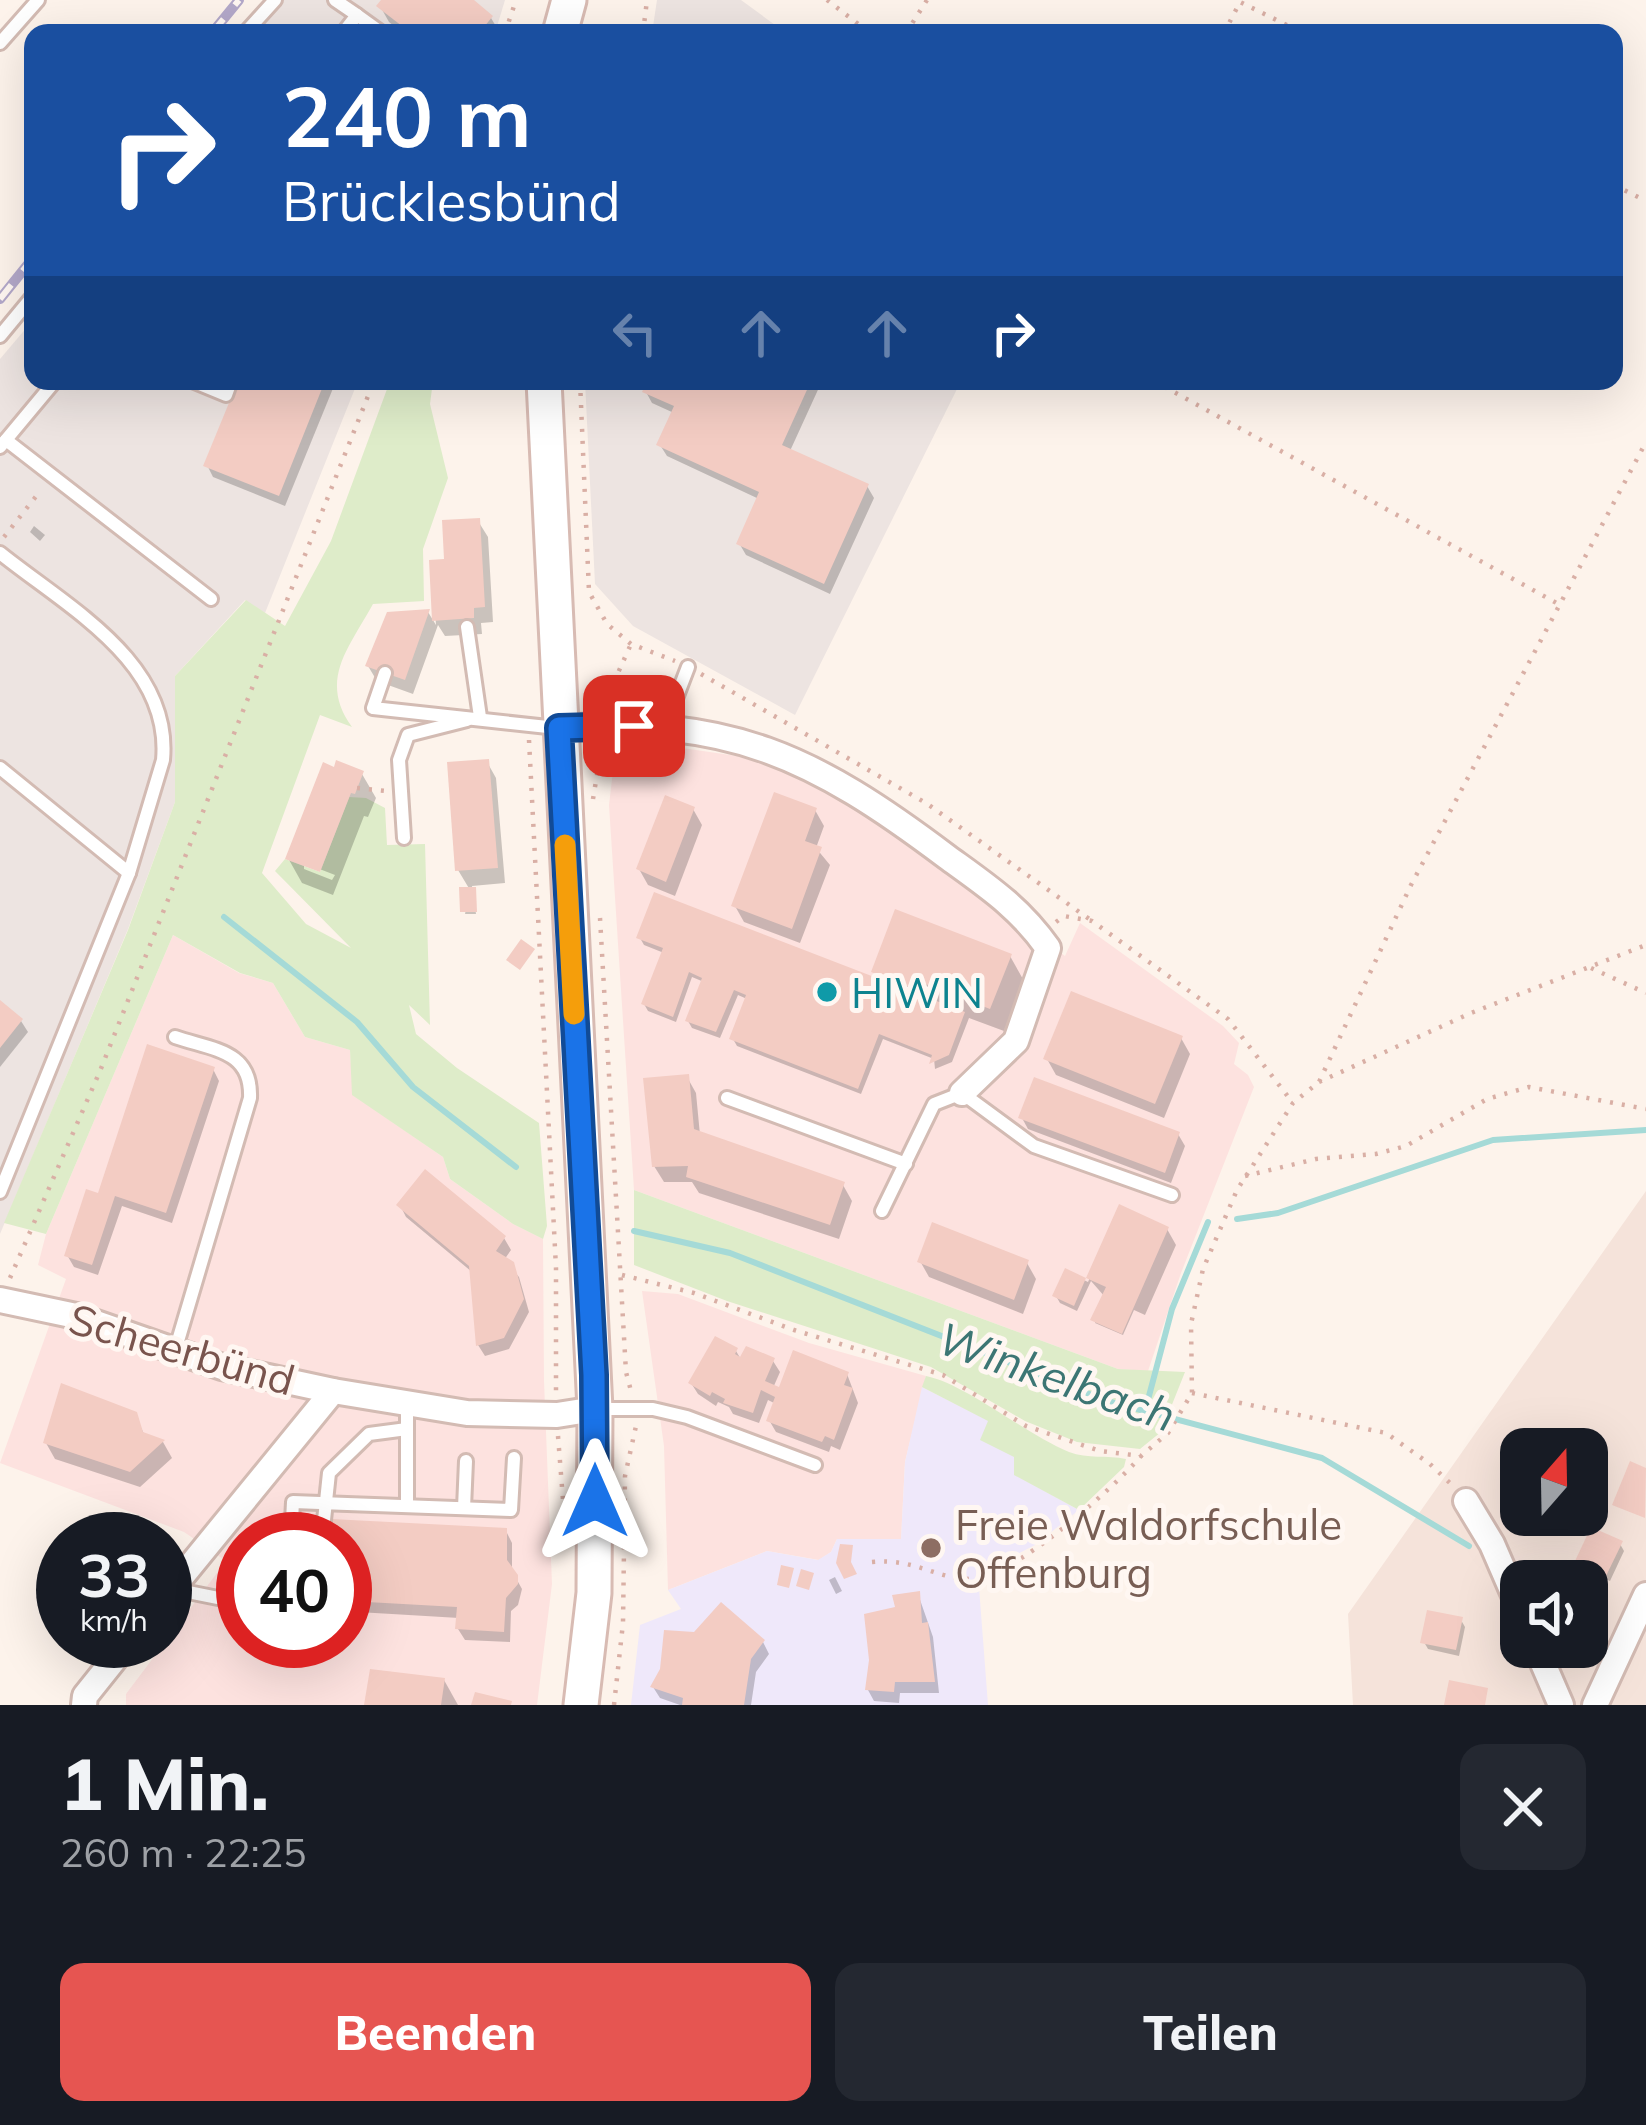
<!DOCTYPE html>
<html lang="de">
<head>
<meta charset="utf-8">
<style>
	body { margin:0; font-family:Mulish,sans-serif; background:#242831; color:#f1f3f6; height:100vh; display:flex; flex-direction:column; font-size:45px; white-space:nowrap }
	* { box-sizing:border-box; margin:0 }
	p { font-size:39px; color:#9ea1a6 }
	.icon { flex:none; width:66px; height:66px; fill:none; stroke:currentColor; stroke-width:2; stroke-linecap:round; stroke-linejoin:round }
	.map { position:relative; height:1705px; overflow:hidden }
	.sheet { display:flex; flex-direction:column; background:#171b24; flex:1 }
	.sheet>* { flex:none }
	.banner { position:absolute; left:24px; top:24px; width:1599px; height:366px; border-radius:24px; box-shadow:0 12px 48px #0002; background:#1a4fa0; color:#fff; overflow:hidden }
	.needle { width:78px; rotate:20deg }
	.tools { position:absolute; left:1500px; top:1428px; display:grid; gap:24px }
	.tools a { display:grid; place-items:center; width:108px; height:108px; border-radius:24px; background:#171b24; box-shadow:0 12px 48px #0002; font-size:60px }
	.speed { position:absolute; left:36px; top:1512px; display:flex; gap:24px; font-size:60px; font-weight:700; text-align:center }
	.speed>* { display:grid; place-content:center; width:156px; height:156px; border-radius:50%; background:#171b24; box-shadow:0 12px 48px #0002; line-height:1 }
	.speed small { font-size:30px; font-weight:400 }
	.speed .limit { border:18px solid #d22; background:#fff; color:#111 }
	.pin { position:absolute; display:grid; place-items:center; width:102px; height:102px; color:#fff; margin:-51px; border-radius:24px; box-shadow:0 6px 18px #0006 }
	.me { position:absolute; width:132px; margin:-66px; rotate:0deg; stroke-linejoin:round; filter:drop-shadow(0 0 9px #0008) }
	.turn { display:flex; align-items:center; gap:42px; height:252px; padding:0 60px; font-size:54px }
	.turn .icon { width:156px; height:156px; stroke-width:2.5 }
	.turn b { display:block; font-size:84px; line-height:102px }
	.lanes { display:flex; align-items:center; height:114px; padding:0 60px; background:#0003; justify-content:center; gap:60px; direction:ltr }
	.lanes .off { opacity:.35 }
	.round { display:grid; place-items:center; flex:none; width:126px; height:126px; border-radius:24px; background:#242831 }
	.overview { display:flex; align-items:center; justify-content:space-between; height:204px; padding:0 60px }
	h1 { font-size:72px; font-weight:800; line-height:90px }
	.cta { display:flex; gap:24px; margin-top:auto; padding:24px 60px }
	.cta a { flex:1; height:138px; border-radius:24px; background:#e65551; color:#fff; font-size:48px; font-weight:800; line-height:138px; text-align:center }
	.cta a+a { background:#242831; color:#f1f3f6 }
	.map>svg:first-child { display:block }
	.residential { fill:#f5e3da; fill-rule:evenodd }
	.commercial { fill:#fde2df; fill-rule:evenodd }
	.industrial { fill:#ede4e1 }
	.education { fill:#efe8fa }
	.green { fill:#deecc9 }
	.shadow { fill:#0003; fill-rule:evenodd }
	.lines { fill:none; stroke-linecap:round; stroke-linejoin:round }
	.stream { stroke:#a5dad7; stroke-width:6 }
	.building { fill:#f3ccc3 }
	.lane-casing { stroke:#d3bbb3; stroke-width:18 }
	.street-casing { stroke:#d3bbb3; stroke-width:30 }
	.secondary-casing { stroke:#d8bbb3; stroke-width:39 }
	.path { stroke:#d9afa5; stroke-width:4.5; stroke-dasharray:3 9; stroke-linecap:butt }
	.lane { stroke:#fff; stroke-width:12 }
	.street { stroke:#fff; stroke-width:24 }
	.secondary { stroke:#fff; stroke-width:33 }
	.rail-casing { stroke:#b3a8c9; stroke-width:10 }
	.rail { stroke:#fff7f2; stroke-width:6; stroke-dasharray:18; stroke-linecap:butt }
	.route-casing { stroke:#114b97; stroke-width:30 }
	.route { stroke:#1a73e8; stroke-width:21 }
	.slow { stroke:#f59e0b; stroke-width:21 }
	.culture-dot { fill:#0f9aa8; stroke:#fff7f2; stroke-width:4.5 }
	.education-dot { fill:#8d6e63; stroke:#fff7f2; stroke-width:4.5 }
	.labels { text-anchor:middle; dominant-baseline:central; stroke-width:10; stroke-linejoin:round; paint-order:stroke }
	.culture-label { font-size:42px; fill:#0d838f; stroke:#fff7f2; text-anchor:start }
	.street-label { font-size:42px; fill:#79544d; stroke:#fff7f2 }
	.education-label { font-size:42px; fill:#785e54; stroke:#fff7f2; text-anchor:start }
	.water-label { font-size:45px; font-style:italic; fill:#3c7674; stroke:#fff7f2 }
</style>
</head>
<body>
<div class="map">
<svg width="1646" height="1705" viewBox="0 0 1646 1705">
	<rect width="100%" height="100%" fill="#fdf3eb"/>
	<path class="residential" d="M1646 1191V1705H1353L1348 1614ZM1521 1449H1587V1515H1521ZM1521 1581H1587V1647H1521Z"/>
	<g class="commercial">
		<path d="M616 745 682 748 758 759 834 793 1065 956 1080 923 1223 1026 1239 1043 1234 1064 1248 1075 1254 1087 1181 1273 1148 1371 1118 1369 634 1190 609 805Z"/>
		<path d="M173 935 239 973 273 983 305 1037 350 1050 353 1095 443 1157 450 1179 513 1224 543 1239 544 1381 552 1584 537 1705H126V1694L226 1561 184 1532 0 1463 66 1279 38 1265 46 1234ZM243 1539H345V1641H243Z"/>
		<path d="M642 1291 678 1294 809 1343 926 1376 905 1462 901 1540 837 1539 831 1552 819 1560 767 1551 668 1590 664 1446Z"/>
	</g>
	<g class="industrial">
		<path d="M272 0H505L495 33H259Z"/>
		<path d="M657 0H741L786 33H652Z"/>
		<path d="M33 320V381H358L265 613 245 600 175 676V802L128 929 0 1234V359Z"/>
		<path d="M585 381H961L795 715 633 626 595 584Z"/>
	</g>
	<path class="education" d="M922 1387 989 1421 1014 1457 1015 1475 1079 1510 1035 1545 978 1574 988 1705H631L640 1625 681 1609 668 1590 767 1551 818 1560 831 1552 837 1539H901L905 1462Z"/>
	<g class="green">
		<path d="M390 381H433L430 404 448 478 423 549 424 601 373 604C349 648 318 680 352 727L320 715 262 873 306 924 351 948 275 871 285 859 320 872 349 797 366 798 385 808 387 845 425 844 430 1025 409 1005 416 1034 457 1068 539 1123 547 1226 543 1239 513 1224 450 1179 443 1157 352 1095 350 1050 305 1037 273 983 240 973 173 935 46 1234 4 1223 128 930 175 802V676L246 600 285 626 331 541Z"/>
		<path d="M634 1190 1118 1369 1185 1372 1161 1432 1140 1449 1077 1442 1025 1421 931 1367 727 1301 634 1265Z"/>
		<path d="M926 1376C966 1384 1025 1434 1069 1452 1088 1459 1107 1455 1126 1459L1124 1467 1079 1510 1014 1475V1457L980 1440 988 1421 922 1387Z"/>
	</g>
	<g class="shadow">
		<path d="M385 0H469L491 18 500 33H403L389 22 380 6Z"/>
		<path d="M241 381H336L285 506 213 477 207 465Z"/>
		<path d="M651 381H822L790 451 867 486 874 498 830 594 746 555 739 543 759 499 667 456 660 445 674 413 652 403 646 392Z"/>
		<path d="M478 521 488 537 493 622 481 623 482 634 445 636 438 625 413 694 377 681 368 666 428 612 436 625 432 563 447 562Z"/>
		<path d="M34 526 45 535 40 541 30 532Z"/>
		<path d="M487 762 496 778 505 883 472 886 476 914H465L470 890 458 870Z"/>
		<path d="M362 774 376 798 368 817 364 816 333 895 302 883 288 858ZM304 863 335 875 332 880 304 869Z"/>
		<path d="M693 809 702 825 675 896 648 885 639 869Z"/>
		<path d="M815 810 824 826 816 848 830 865 800 943 744 922 735 906Z"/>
		<path d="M640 938 880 982 874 972 1010 956 1024 981 1004 1031 969 1018 952 1062 935 1069 934 1059 883 1039 861 1094 737 1046 733 1039 747 999 738 995 720 1038 692 1028 688 1021 704 982 692 977 676 1022 648 1011 644 1004 664 953 644 945Z"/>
		<path d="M0 1004 21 1021 28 1032 0 1067Z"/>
		<path d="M1181 1038 1190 1054 1164 1118 1056 1075 1047 1059Z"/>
		<path d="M213 1069 219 1081 172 1223 122 1206 98 1275 74 1267 67 1255 100 1197Z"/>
		<path d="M687 1077 696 1093 700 1135 843 1185 852 1201 839 1239 699 1193 692 1182H664L654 1166Z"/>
		<path d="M1022 1118 1178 1134 1185 1146 1171 1183 1028 1129Z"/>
		<path d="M400 1205 504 1238 511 1250 504 1260 519 1277 529 1312 509 1349 485 1356 478 1345 472 1272 406 1217Z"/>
		<path d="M1120 1208 1167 1229 1176 1245 1145 1315 1134 1310 1123 1335 1095 1323 1105 1297 1091 1281 1077 1311 1060 1303 1056 1296 1067 1272 1088 1282Z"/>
		<path d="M920 1261 1027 1263 1036 1279 1023 1314 929 1277Z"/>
		<path d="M736 1351 742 1361H773L780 1372 773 1388 781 1390 847 1374 858 1403 840 1450 831 1446 829 1452 776 1432 769 1420 776 1404 768 1400 759 1423 733 1414 729 1407 718 1402 716 1406 698 1394 691 1383Z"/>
		<path d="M135 1415 145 1436 163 1442 172 1458 140 1487 55 1459 46 1443Z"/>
		<path d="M506 1531 512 1543V1571L522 1589 518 1605 511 1611 510 1642 465 1640 458 1629 459 1618 358 1612 351 1596 345 1595V1539H333Z"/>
		<path d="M1620 1544 1624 1551 1610 1581 1582 1568 1578 1561Z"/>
		<path d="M835 1577 842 1591 836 1594 829 1580Z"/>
		<path d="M918 1594 933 1637 939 1693H900L899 1703 874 1701 868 1690 899 1610Z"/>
		<path d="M1587 1610 1597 1614 1601 1621 1592 1646 1587 1644Z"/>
		<path d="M1461 1620 1465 1627 1459 1656 1428 1649 1424 1642Z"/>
		<path d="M763 1642 769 1654 756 1672 751 1705H680L660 1698 653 1687Z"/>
		<path d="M444 1680 458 1705H367Z"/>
	</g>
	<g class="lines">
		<g class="stream">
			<path d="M224 917 357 1022 413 1087 516 1167"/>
			<path d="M1237 1219 1278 1213 1493 1140 1646 1130"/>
			<path d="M634 1231 730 1253 1107 1401 1322 1458 1469 1546"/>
			<path d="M1145 1411 1172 1309 1208 1222"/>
		</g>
	</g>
	<g class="building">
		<path d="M381 0H474L493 16 479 33H411L376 6Z"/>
		<path d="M238 381H325L279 496 203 466Z"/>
		<path d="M647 381H811L782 445 869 484 824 584 736 544 759 492 656 445 674 406 642 392Z"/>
		<path d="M480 518 485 607 474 608V618L432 621 429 560 444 559 442 520Z"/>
		<path d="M430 609 405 680 365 666 387 612Z"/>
		<path d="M489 759 498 868 455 871 447 762Z"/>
		<path d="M336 760 364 771 355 794 351 793 320 872 285 859 323 762 334 767Z"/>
		<path d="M774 792 817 808 805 841 822 847 792 929 731 906Z"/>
		<path d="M665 795 695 807 666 882 636 869Z"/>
		<path d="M459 887H476L477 912H460Z"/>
		<path d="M654 892 965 1012 949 1055 929 1064 932 1055 879 1034 858 1089 729 1039 746 995 734 990 716 1032 685 1021 702 978 689 972 673 1017 641 1004 663 948 636 938Z"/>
		<path d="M895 909 1012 954 990 1009 923 983 920 991 871 972Z"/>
		<path d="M521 939 535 949 520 970 506 960Z"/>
		<path d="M1071 991 1183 1036 1155 1104 1043 1059Z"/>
		<path d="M0 1000 23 1019 0 1048Z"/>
		<path d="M147 1044 215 1067 166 1213 115 1196 92 1265 64 1256 86 1189 98 1193Z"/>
		<path d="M689 1074 694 1129 845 1182 830 1225 686 1177 688 1166 652 1167 643 1078Z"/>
		<path d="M1034 1077 1180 1132 1165 1173 1018 1118Z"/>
		<path d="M425 1169 506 1236 496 1251 514 1262 524 1299 504 1338 476 1346 469 1266 396 1205Z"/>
		<path d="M1119 1204 1169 1227 1122 1334 1090 1320 1106 1287 1086 1278Z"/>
		<path d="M932 1222 1029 1260 1014 1300 917 1262Z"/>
		<path d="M1065 1268 1086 1278 1074 1306 1052 1296Z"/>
		<path d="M715 1336 738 1348 735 1354 740 1357 746 1346 775 1358 765 1381 779 1387 793 1350 849 1372 844 1385 853 1388 834 1440 825 1436 822 1442 766 1421 775 1397 761 1390 753 1413 723 1403 725 1399 712 1392 710 1396 688 1383Z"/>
		<path d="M61 1383 137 1412 143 1432 165 1440 130 1472 43 1443Z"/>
		<path d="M1630 1461 1646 1468 1645 1518 1612 1505Z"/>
		<path d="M331 1519 507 1528V1560L518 1575V1584L506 1598 504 1632 455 1629 457 1607 349 1601 345 1539H330Z"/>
		<path d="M1591 1527 1623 1541 1606 1576 1575 1561Z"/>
		<path d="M840 1544 853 1545 851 1562 857 1574 844 1579 836 1563Z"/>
		<path d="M781 1565 794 1568 789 1588 777 1585Z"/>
		<path d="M801 1569 814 1573 809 1590 796 1586Z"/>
		<path d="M920 1591 922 1623 928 1622 935 1682H895L894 1692 865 1690 869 1660 864 1614 895 1607 892 1595Z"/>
		<path d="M721 1602 765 1640 751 1659 744 1705H682L683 1698 650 1687 660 1669 664 1630 694 1632Z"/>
		<path d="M1427 1610 1463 1617 1456 1650 1420 1643Z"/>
		<path d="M370 1669 445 1678 441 1705H364Z"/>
		<path d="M1449 1680 1488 1688 1485 1705H1444Z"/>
		<path d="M475 1692 512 1701 511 1705H471Z"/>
	</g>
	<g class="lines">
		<defs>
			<g id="lane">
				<path d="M335 0 357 15"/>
				<path d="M245 33 275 0"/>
				<path d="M343 33 357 15 382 33"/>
				<path d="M0 43 38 0"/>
				<path d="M0 336 33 296"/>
				<path d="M192 381 226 395 231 381"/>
				<path d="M6 440 211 599"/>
				<path d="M0 447 55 381"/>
				<path d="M0 553C67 607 172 662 163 760L129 873 0 1192"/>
				<path d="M467 627 480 717"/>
				<path d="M385 673 373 708 557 728"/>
				<path d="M665 727 688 667"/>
				<path d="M0 768 129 873"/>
				<path d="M404 838 399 760 408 735 467 720"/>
				<path d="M175 1037C213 1050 252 1050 250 1098L175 1351"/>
				<path d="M727 1098 906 1164"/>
				<path d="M882 1211 934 1104 962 1093 1034 1146 1172 1195"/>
				<path d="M598 1409H653L687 1417 815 1465"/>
				<path d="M407 1506V1404"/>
				<path d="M464 1508 466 1461"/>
				<path d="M291 1539 293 1502 511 1510 514 1458"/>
				<path d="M322 1539 329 1473 369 1434 407 1429"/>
				<path d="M173 1589 243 1603"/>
			</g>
			<g id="street">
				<path d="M559 728C729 716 813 756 947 857 987 886 1019 907 1048 948L1016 1041 962 1093"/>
				<path d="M0 1300 76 1316 222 1367 333 1391 467 1413 557 1415 595 1409"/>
				<path d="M1466 1501 1492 1544 1521 1611"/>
				<path d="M165 1597 333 1391"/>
				<path d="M1536 1647 1561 1705"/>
				<path d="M84 1705 85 1696 129 1641"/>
				<path d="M1595 1705 1646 1595"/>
			</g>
			<g id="secondary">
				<path d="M560 33 569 0"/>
				<path d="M544 381 595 1409 594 1593 581 1705"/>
			</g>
		</defs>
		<use href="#lane" class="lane-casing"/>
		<use href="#street" class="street-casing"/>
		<use href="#secondary" class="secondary-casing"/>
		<g class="path">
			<path d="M827 0 870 33"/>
			<path d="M505 33 516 0"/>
			<path d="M643 33 647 0"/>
			<path d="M906 33 927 0"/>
			<path d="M1224 33 1240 2 1303 33"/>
			<path d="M1614 185 1646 201"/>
			<path d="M580 381 589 592 607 624 631 644 675 661"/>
			<path d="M1154 381 1562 606"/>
			<path d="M4 537 41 490"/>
			<path d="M701 674 926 803 1092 921"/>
			<path d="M604 704 631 644"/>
			<path d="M529 740 556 1268V1394"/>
			<path d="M357 788 387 791"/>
			<path d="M593 799 601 751"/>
			<path d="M600 918 626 1372 631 1391"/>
			<path d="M1056 922 1064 916 1092 921 1228 1019 1293 1103"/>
			<path d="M1591 968 1646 993"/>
			<path d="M1319 1082 1471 1013 1646 945"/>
			<path d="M1245 1176 1316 1159 1376 1154 1406 1146 1487 1099 1529 1087 1646 1109"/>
			<path d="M622 1275 694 1293 794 1330 943 1375 1026 1426 1100 1451 1141 1456 1168 1433 1192 1393 1191 1324 1203 1269 1237 1190 1293 1103 1319 1082 1411 885 1646 442"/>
			<path d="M10 1278 100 1071 374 381"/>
			<path d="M1192 1393 1386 1433 1430 1464 1454 1487"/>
			<path d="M558 1436 566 1538"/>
			<path d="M872 1562C915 1558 936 1579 971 1579 1012 1579 1114 1488 1141 1456"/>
			<path d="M614 1705 623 1623 625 1476 636 1426"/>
		</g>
		<use href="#lane" class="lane"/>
		<use href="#street" class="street"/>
		<use href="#secondary" class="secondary"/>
		<defs>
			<g id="rail">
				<path d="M212 33 239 0"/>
				<path d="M0 299 33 258"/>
			</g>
		</defs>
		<use href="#rail" class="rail-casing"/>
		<use href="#rail" class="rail"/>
	</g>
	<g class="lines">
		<defs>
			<path id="route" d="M595 1501 594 1375 559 728 634 726"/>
		</defs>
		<use href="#route" class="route-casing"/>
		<use href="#route" class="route"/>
		<path class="slow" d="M565 845 574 1014"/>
	</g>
	<circle class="culture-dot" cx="827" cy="992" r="12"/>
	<circle class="education-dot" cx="931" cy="1548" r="12"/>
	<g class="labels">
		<g class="culture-label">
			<text x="851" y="992">HIWIN</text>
		</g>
		<g class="street-label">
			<text transform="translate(182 1349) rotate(16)">Scheerbünd</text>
		</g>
		<g class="education-label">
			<text x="955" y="1524">Freie Waldorfschule<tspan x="955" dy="48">Offenburg</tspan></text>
		</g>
		<g class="water-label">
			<text transform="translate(1057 1376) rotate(19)">Winkelbach</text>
		</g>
	</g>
</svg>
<div class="tools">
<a><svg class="needle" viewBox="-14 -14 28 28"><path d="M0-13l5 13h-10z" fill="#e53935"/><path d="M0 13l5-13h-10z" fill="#9ea1a6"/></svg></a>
<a><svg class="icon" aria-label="sound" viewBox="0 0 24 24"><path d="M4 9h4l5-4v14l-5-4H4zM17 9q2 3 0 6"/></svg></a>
</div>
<div class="speed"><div>33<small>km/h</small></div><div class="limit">40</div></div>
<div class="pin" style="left:634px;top:726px;background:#d93025"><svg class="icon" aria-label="arrive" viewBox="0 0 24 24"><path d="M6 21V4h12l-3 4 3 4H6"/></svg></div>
<svg class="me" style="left:595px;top:1501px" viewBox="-20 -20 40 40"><path d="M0-17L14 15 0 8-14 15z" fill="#1a73e8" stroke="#fff" stroke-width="4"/></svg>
<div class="banner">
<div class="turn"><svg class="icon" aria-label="right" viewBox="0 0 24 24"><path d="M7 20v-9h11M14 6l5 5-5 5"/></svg><div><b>240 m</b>Brücklesbünd</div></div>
<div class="lanes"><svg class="icon off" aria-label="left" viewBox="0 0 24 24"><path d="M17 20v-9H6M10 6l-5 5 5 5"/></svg><svg class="icon off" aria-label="ahead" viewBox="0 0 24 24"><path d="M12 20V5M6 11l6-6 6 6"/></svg><svg class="icon off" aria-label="ahead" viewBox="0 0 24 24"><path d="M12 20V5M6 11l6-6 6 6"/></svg><svg class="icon" aria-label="right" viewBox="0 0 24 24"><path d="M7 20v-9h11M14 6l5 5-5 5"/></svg></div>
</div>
</div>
<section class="sheet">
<div class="overview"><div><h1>1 Min.</h1><p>260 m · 22:25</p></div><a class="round"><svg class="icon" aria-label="close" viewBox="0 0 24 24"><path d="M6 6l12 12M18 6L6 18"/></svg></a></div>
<div class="cta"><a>Beenden</a><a>Teilen</a></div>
</section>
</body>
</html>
